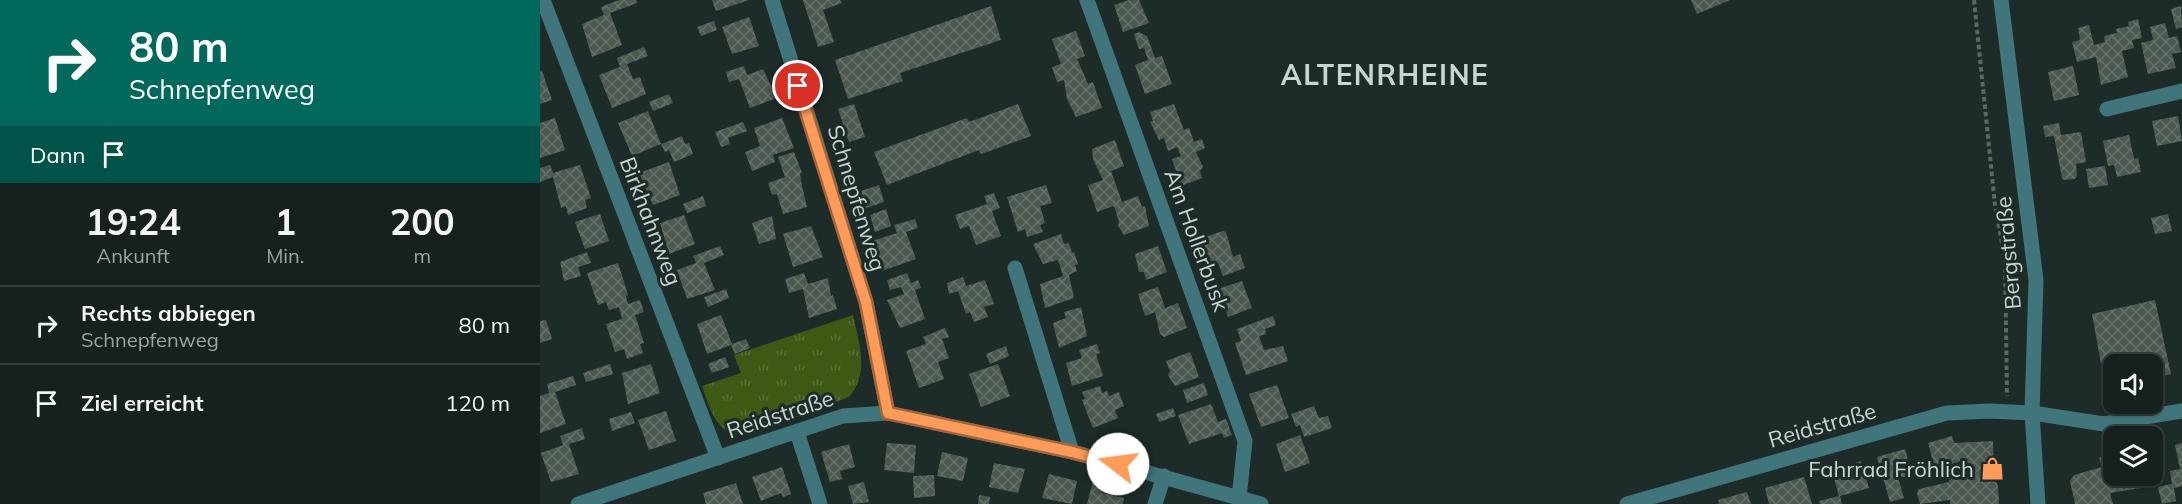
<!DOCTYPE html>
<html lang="de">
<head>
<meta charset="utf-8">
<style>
	body { margin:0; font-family:Mulish,sans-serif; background:#1f2928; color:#f1f3f6; height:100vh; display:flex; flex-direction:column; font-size:22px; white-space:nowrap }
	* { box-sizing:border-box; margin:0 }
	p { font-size:20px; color:#9ea3a4 }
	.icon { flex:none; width:33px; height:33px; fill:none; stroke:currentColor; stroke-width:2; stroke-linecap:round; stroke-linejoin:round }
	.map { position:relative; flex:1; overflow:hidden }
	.side { display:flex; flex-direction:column; background:#16211f; width:540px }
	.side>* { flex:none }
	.hud { background:#00695c; color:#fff; overflow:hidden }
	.buttons { position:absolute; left:1563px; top:354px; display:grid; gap:12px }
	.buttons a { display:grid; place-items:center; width:60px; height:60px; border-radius:12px; background:#16211f; box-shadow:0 2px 4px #0004,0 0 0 2px #353e3d; font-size:30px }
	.pin { position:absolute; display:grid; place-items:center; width:51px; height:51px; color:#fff; margin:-26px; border:3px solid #fff; border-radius:50%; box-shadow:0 2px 6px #0007 }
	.me { position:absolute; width:66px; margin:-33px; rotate:285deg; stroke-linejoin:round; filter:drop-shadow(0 0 4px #0008) }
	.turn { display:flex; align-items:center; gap:21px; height:126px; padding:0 30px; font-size:27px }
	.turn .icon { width:78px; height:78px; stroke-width:2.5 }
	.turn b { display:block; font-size:42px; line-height:51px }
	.then { display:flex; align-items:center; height:57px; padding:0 30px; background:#0003; gap:12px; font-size:22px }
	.eta { display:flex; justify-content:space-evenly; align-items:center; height:102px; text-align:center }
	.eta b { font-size:36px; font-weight:700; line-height:42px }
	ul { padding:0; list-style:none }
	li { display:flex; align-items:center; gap:18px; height:78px; padding:0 30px; border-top:2px solid #353e3d }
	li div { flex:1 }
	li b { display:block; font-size:22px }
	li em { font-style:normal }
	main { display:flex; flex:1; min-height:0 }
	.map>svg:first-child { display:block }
	.park { fill:url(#park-tufts) }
	.building { fill:url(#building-cross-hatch) }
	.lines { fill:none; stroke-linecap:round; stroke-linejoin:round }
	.path { stroke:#5b6865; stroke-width:4; stroke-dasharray:4.5 3; stroke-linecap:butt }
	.minor { stroke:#40757b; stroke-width:15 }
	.route-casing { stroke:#a56539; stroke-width:15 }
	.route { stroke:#fe9b58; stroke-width:10 }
	.labels { text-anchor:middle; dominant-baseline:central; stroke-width:6; stroke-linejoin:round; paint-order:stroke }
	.street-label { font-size:22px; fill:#cad4d1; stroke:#1d2c29 }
	.poi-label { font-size:22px; fill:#cad4d1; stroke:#1d2c29; text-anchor:end }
	.district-label { font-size:28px; font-weight:bold; letter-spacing:1.5px; fill:#cad4d1; stroke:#1d2c29 }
</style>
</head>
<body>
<main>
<section class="side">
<div class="hud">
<div class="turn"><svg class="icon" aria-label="right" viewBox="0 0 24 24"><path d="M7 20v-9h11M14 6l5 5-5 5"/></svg><div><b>80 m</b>Schnepfenweg</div></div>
<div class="then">Dann<svg class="icon" aria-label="arrive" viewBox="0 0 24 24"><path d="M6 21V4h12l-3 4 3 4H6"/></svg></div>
</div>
<div class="eta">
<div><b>19:24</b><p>Ankunft</p></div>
<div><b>1</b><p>Min.</p></div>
<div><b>200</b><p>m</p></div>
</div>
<ul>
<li><svg class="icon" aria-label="right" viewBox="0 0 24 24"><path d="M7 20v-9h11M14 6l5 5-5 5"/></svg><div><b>Rechts abbiegen</b><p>Schnepfenweg</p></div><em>80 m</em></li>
<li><svg class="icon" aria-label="arrive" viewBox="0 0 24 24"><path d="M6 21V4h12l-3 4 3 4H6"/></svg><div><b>Ziel erreicht</b></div><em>120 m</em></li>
</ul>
</section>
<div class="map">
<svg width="1642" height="504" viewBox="0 0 1642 504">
	<defs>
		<pattern id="park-tufts" width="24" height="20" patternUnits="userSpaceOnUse" patternTransform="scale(1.5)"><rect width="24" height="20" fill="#3e5914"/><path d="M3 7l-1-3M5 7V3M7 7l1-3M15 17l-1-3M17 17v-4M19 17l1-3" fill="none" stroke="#597035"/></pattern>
		<pattern id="building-cross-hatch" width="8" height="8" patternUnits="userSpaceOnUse" patternTransform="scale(1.5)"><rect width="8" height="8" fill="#4d5950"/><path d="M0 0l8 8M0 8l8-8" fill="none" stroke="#657068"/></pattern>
	</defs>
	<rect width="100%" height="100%" fill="#1d2c29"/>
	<path class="park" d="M313 315C319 344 330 372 309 397L213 434C177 438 172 415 162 386L201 373 194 355Z"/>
	<g class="building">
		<path d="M79 0H96L97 3 70 13 82 45 52 57 42 24 64 15 61 7Z"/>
		<path d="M172 0H209L176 11Z"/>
		<path d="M263 0H300L302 3 283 10 294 42 278 47Z"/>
		<path d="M589 0H599L609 23 583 32 574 5Z"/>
		<path d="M1151 0H1190L1157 14Z"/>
		<path d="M451 6 461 40 360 73 363 81 308 99 295 60Z"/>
		<path d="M1641 6 1642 27 1636 29 1631 9Z"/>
		<path d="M209 17 219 46 192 54 182 27Z"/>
		<path d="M1598 19 1602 38 1592 40 1594 48 1582 51 1588 77 1561 85 1556 57 1537 62 1532 42 1540 40 1538 28 1549 25 1554 45 1565 42 1564 36 1577 33 1576 29 1589 26 1588 22Z"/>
		<path d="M174 21 177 30 161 36 157 27Z"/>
		<path d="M1625 23 1629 38 1637 36 1641 52 1632 54 1636 68 1608 74 1601 43 1613 40 1610 27Z"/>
		<path d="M536 31 545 56 537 59 548 84 553 82 562 108 536 117 527 99 524 80 517 82 512 67 521 64 512 39Z"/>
		<path d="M599 32 607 36 615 58 622 56 632 84 605 94 595 65 608 60 604 48 599 49 594 34Z"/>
		<path d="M104 47 108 56 87 64 93 79 100 77 106 94 72 108 59 75 80 67 77 58Z"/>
		<path d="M204 66 207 75 223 69 237 98 210 108 199 79 189 82 186 72Z"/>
		<path d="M1533 66 1539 95 1514 101 1508 72Z"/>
		<path d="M2 71 12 100 0 104V72Z"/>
		<path d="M129 94 133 103 113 111 109 102Z"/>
		<path d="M314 104 325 137 309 142 298 109Z"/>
		<path d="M478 104 491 136 441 154 439 150 347 185 334 152 427 118 429 122Z"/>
		<path d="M634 104 644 130 649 128 654 142 662 139 665 148 656 152 663 167 660 171 662 178 641 186 632 159 641 156 637 147 628 151 624 138 619 140 610 122 613 121 610 112Z"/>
		<path d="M108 111 121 144 142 136 145 144 149 143 153 154 134 162 129 150 125 152 121 144 92 156 78 123Z"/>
		<path d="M1638 116 1642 141 1617 146 1612 121Z"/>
		<path d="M15 118 25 150 0 158V123Z"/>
		<path d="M242 118 254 148 233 155 235 162 212 171 205 152 220 146 214 128Z"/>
		<path d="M203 122 207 131 188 138 190 144 181 147 175 132Z"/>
		<path d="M1519 123 1521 135 1541 132 1546 162 1536 164 1537 176 1535 179 1524 180 1522 178 1514 136 1505 137 1503 126Z"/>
		<path d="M1589 135 1594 159 1598 158 1601 172 1577 177 1574 165 1568 166 1563 141Z"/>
		<path d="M575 140 584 166 571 171 582 202 598 196 602 207 605 206 609 226 584 235 578 226 579 222 574 206 557 212 548 185 563 180 553 159 552 149Z"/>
		<path d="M254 152 262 173 260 174 262 186 267 207 243 214 237 194 232 195 228 183 245 177 238 157Z"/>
		<path d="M129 162 140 195 113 205 99 173Z"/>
		<path d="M10 165 13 173 40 165 51 198 45 200 47 208 28 215 26 206 21 208 13 177 0 182V168Z"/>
		<path d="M1565 166 1568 185 1549 188 1546 169Z"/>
		<path d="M339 185 344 202 326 208 321 191Z"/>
		<path d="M506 185 512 203 500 206 505 223 500 225 503 232 487 237 485 229 478 232 467 197Z"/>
		<path d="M454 193 460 208 452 211 461 236 436 245 429 226 420 229 415 215 447 204 444 196Z"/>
		<path d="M163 196 166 206 147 213 143 204Z"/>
		<path d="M346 209 351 226 335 232 330 215Z"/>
		<path d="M60 214 69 241 45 249 35 222Z"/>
		<path d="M1628 214 1632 231 1615 234 1611 218Z"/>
		<path d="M144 215 155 244 129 254 120 223Z"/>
		<path d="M232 216 236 239 219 244 212 223Z"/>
		<path d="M375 219 378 228 366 232 376 259 342 271 332 241 357 233 354 225Z"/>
		<path d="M271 226 283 257 253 267 243 234Z"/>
		<path d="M683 231 686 232 693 257 700 254 705 268 683 276 678 263 670 267 659 239Z"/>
		<path d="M521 234 524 244 529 243 532 253 534 252 538 264 535 265 537 271 529 275 534 298 505 308 500 284 523 276 518 260 503 264 493 244Z"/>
		<path d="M180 246 184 255 164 263 175 290 147 299 137 270 156 263 153 256Z"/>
		<path d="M618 246 627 272 606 280 604 272H599L595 254Z"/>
		<path d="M47 252 51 263 38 267 41 276 24 281 20 262Z"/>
		<path d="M78 263 88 295 86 296 88 304 100 300 104 312 95 315 104 343 100 344 103 353 87 359 84 349 75 352 66 324 82 319 79 307 69 310 66 302 58 305 47 273Z"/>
		<path d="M264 273 268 284 288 278 291 296 293 295 297 309 269 318 263 289 249 293 245 279Z"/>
		<path d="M367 273 371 283 378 280 381 288 375 290 385 319 360 328 347 300 364 294 361 287 350 290 347 280Z"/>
		<path d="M423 277 426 286 445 280 454 304 444 307 448 317 434 322 430 312 426 314 418 291 409 294 407 283Z"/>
		<path d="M702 281 712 308 688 317 678 289Z"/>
		<path d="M618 287 625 308 638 303 647 328 624 337 620 334 615 312 605 316 598 294Z"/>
		<path d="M186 289 189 298 168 307 164 297Z"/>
		<path d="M1615 300 1631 374 1612 378V364H1574V386L1568 388 1562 369 1552 314Z"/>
		<path d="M541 307 547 336 519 348 513 323 526 318 524 312Z"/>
		<path d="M181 315 192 344 206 339 210 348 195 354 191 345 167 354 157 324Z"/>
		<path d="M733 316 736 325 725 329 726 334 719 336 724 350 743 346 748 361 706 375 695 343 701 341 697 329Z"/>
		<path d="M6 320 12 339 0 343V321Z"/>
		<path d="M405 328 409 337 402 339 409 358 398 362 404 379 379 388 366 351 386 344 383 337Z"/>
		<path d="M557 344 560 353 556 354 563 376 532 386 526 363 542 358 539 350Z"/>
		<path d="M466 346 469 356 450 364 446 354Z"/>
		<path d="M650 352 659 377 635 386 628 375 630 371 626 361Z"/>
		<path d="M185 357 189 367 172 373 168 364Z"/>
		<path d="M70 364 73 374 46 382 43 373Z"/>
		<path d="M111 364 120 393 88 404 82 373Z"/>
		<path d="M458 364 470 396 441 407 429 374Z"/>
		<path d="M33 376 36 385 15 392 26 424 0 433V396L9 393 7 384Z"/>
		<path d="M664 383 668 395 647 403 643 390Z"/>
		<path d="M737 385 749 418 721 427 709 394Z"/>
		<path d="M560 386 562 393 567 391 569 396 579 392 584 406 575 410 578 418 553 428 542 400 545 399 542 392Z"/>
		<path d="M671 404 678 422 686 419 692 435 684 438 682 433 649 444 638 415Z"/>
		<path d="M774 406 779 418 788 416 792 428 764 437 760 425 756 427 751 414Z"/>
		<path d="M633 408 636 416 619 422 616 414Z"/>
		<path d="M126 411 136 441 109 450 98 420Z"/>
		<path d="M91 412 95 423 72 431 69 419Z"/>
		<path d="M42 428 45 439 29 444 39 474 11 482 1 453 23 445 20 436Z"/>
		<path d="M760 435 770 463 745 472 736 444Z"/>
		<path d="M1412 436 1414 443 1453 441 1454 478 1458 486 1459 504H1410V500L1380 504 1377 493 1379 489 1409 482V478L1428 477 1427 460 1395 468 1388 443Z"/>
		<path d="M347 443 376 445 374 473 344 470Z"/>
		<path d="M1642 443V486L1634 488 1636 501 1622 504 1618 487 1632 484 1630 471 1640 469 1635 445Z"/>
		<path d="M309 444 315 467 300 471 302 479 290 482 281 452Z"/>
		<path d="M1365 449 1372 475 1358 478 1364 498 1350 502 1337 457Z"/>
		<path d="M402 452 428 458 423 481 397 476Z"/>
		<path d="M1574 452V476H1603L1605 483 1601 488 1570 493 1573 504H1535L1530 481 1534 475 1562 467 1559 458Z"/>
		<path d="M1321 461 1329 488 1300 496 1302 504H1280L1279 501 1299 496 1292 471Z"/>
		<path d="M454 463 485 469 478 493 449 487Z"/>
		<path d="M242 467 251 494 243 497 241 493 221 501 212 477Z"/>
		<path d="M509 474 537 481 532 504 502 498Z"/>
		<path d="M394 475 395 496 374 498 373 476Z"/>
		<path d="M1264 477 1272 504H1229L1225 488Z"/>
		<path d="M553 481 564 484 562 493 584 498 583 504H547Z"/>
		<path d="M324 482 329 502 313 504 308 486Z"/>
		<path d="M196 483 203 504H166L163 493Z"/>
		<path d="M1207 492 1211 504H1179L1178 500Z"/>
		<path d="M439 495 450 497 449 504H438Z"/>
	</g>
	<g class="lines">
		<path class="path" d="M1434 0 1455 205 1465 259 1467 396"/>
		<g class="minor">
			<path d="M3 0 178 458"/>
			<path d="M232 0 326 302 348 413"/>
			<path d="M547 0 705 441 699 498"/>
			<path d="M1461 0 1496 280 1492 413 1498 504"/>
			<path d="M1567 109 1642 91"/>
			<path d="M475 268 532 452"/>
			<path d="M257 432 280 504"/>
			<path d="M38 504 303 416 348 413 532 452 721 504"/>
			<path d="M615 504 624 476"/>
			<path d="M1087 504 1407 413 1450 411 1492 413 1564 424 1642 411"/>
		</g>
	</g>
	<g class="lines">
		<defs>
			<path id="route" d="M258 86 326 302 348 413 532 452 578 464"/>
		</defs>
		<use href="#route" class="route-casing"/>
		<use href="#route" class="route"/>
	</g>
	<defs>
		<symbol id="shop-bare" viewBox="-9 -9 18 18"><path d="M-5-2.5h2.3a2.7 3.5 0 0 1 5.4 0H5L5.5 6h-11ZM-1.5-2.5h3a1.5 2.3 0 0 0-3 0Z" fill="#fe9b58" stroke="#1d2c29" stroke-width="2.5" paint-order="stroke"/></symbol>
	</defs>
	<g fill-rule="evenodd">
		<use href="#shop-bare" x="1436" y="452" width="33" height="33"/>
	</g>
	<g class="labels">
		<g class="street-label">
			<text transform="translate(317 198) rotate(73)">Schnepfenweg</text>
			<text transform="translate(111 221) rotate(69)">Birkhahnweg</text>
			<text transform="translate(657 240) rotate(70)">Am Hollerbusk</text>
			<text transform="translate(1468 253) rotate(-95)">Bergstraße</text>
			<text transform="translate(240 414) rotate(-18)">Reidstraße</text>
			<text transform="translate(1282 425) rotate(-16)">Reidstraße</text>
		</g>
		<g class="poi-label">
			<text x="1434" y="469">Fahrrad Fröhlich</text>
		</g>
		<g class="district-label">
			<text x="845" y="74">ALTENRHEINE</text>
		</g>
	</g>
</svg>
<div class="buttons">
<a><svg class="icon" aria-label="sound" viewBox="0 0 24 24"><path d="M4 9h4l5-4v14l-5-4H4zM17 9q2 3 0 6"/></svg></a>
<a><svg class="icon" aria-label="layers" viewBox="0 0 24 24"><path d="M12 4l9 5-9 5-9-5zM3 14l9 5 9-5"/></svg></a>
</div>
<div class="pin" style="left:258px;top:86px;background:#d93025"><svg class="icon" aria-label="arrive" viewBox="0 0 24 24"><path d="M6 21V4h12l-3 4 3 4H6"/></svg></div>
<svg class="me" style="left:578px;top:464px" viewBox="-20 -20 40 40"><circle r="19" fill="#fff"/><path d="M0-13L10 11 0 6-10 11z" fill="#fe9b58"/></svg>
</div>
</main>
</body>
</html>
